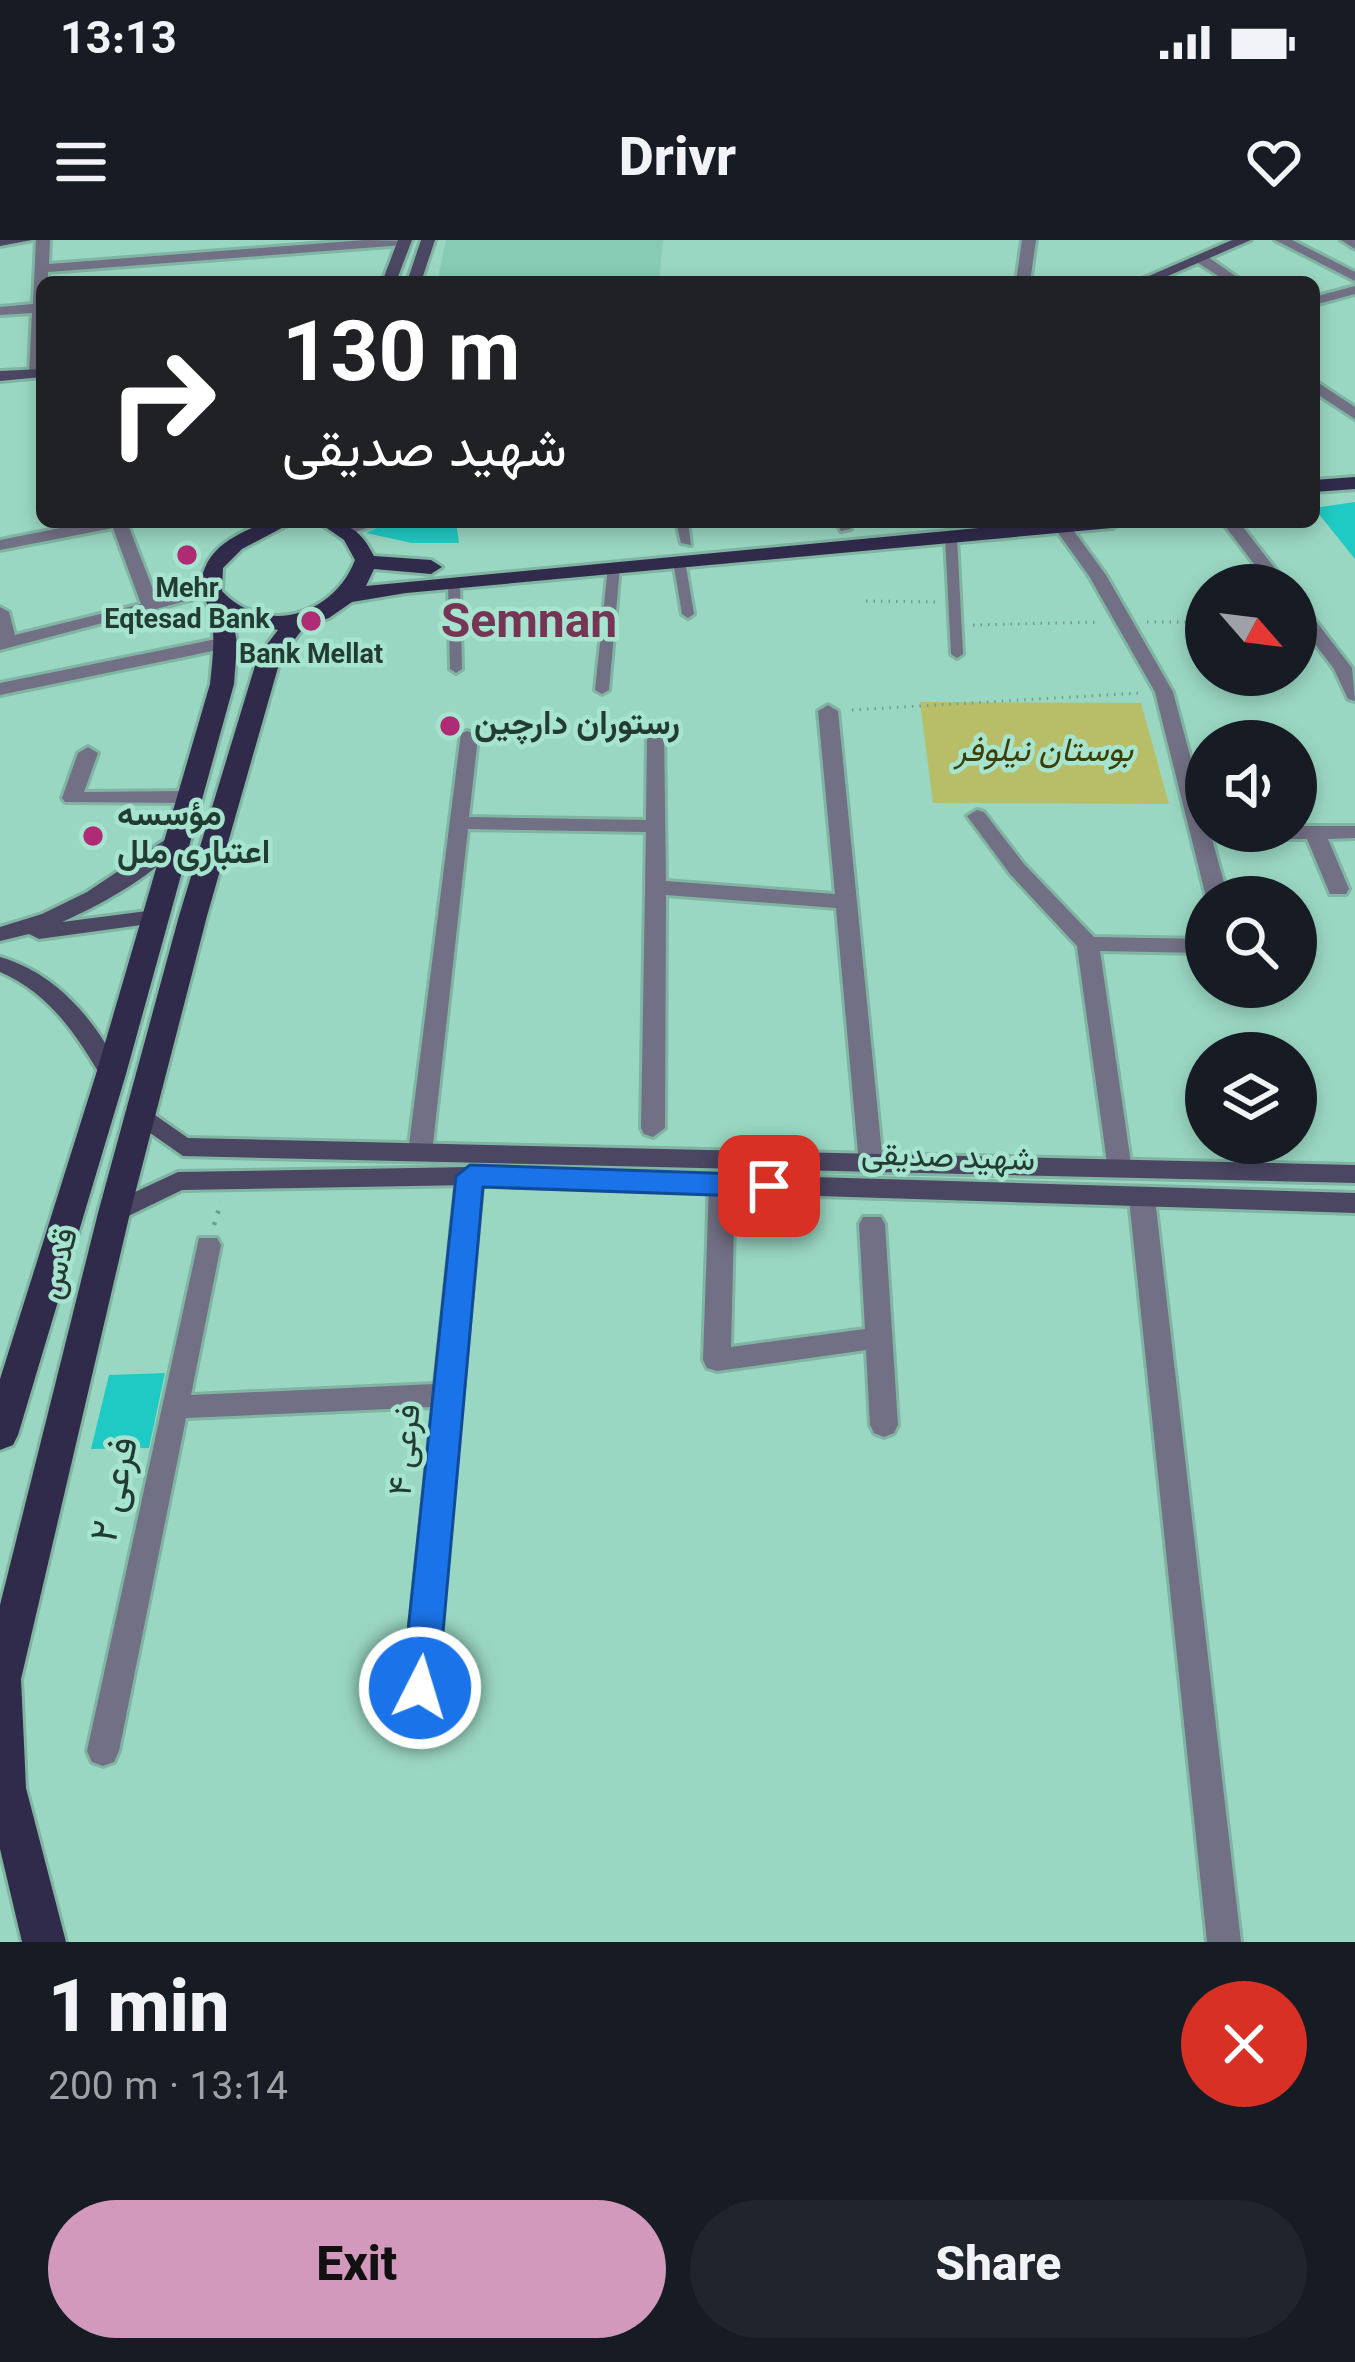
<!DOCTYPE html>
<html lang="en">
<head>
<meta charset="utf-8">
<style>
	body { margin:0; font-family:Georgia,Vazirmatn,serif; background:#20242c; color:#f1f3f6; height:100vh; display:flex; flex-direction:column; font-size:45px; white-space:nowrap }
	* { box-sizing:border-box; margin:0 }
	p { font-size:39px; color:#9ea1a6 }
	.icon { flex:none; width:66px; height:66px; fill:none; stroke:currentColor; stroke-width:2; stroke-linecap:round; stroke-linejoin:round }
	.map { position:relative; height:1702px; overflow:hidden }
	.sheet { display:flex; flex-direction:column; background:#171b24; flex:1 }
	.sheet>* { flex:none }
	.top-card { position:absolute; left:36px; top:36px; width:1284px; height:252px; border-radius:18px; box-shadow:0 6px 18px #0003; background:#202124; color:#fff; overflow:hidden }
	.needle { width:78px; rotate:118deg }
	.buttons { position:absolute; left:1185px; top:324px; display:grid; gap:24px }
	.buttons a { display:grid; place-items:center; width:132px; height:132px; border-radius:50%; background:#171b24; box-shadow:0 6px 18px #0003; font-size:60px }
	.pin { position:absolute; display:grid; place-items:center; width:102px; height:102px; color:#fff; margin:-51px; border-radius:24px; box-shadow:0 6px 18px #0006 }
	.me { position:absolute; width:132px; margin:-66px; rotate:5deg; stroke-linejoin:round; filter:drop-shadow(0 0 9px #0008) }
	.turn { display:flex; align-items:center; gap:42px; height:252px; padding:0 48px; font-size:54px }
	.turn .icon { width:156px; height:156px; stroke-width:2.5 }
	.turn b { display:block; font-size:84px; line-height:102px }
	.round { display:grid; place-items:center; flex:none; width:126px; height:126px; border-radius:63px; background:#20242c }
	.head { display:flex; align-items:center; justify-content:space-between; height:204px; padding:0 48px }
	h1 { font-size:72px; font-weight:800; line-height:90px }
	.primary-button { display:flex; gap:24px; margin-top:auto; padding:24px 48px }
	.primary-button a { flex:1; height:138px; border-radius:72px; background:#d399bc; color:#111; font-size:48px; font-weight:800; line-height:138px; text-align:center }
	.primary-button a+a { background:#20242c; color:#f1f3f6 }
	.status { display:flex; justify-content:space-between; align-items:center; height:84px; padding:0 60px; background:#171b24; direction:ltr }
	.status svg { height:33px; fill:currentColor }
	header { display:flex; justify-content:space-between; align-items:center; height:156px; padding:0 48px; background:#171b24; font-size:54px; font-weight:800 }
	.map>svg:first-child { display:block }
	.built { fill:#87cbb5 }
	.green { fill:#b8bd67 }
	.building { fill:#20cac4 }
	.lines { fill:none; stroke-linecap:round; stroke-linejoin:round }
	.lane-casing { stroke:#80b5a3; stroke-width:6 }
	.street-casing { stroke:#80b5a3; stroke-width:6 }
	.secondary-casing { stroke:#80b5a3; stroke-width:6 }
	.primary-casing { stroke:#80b5a3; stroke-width:6 }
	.path-far1 { stroke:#6e9e8d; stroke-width:3; stroke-dasharray:1.5 6; stroke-linecap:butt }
	.path { stroke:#6e9e8d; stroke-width:4.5; stroke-dasharray:3 9; stroke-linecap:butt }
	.lane { fill:#727084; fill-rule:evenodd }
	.street { fill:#727084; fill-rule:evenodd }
	.secondary { fill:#4b4763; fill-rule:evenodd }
	.primary { fill:#302a4b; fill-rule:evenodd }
	.route { fill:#1a73e8; stroke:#114b97; stroke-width:3 }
	.poi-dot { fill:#af2b74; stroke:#a7e4cf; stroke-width:4.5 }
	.labels { text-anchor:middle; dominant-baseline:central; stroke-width:9; stroke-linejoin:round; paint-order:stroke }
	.far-poi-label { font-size:27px; font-weight:bold; fill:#223b33; stroke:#a7e4cf }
	.poi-label { font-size:33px; font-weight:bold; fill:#223b33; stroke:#a7e4cf; text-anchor:start }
	.park-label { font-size:33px; font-style:italic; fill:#3d3e04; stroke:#a7e4cf }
	.street-label { font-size:33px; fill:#223b33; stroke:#a7e4cf }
	.near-street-label { font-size:39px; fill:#223b33; stroke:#a7e4cf }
	.far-town-label { font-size:48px; font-weight:bold; fill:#763555; stroke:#a7e4cf }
</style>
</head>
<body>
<div class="status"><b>13:13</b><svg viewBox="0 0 49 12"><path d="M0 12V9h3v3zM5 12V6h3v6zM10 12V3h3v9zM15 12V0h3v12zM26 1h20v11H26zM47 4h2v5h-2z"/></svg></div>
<header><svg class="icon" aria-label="menu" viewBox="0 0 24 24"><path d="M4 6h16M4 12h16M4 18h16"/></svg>Drivr<svg class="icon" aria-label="heart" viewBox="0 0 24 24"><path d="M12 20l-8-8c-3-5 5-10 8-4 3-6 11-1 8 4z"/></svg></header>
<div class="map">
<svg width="1355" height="1702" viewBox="0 0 1355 1702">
	<rect width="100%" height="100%" fill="#9ad7c2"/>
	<path class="built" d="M446 0H663L659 42H437Z"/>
	<path class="green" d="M920 462 1141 463 1169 564 933 563Z"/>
	<g class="building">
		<path d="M1355 262V319L1314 268Z"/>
		<path d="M388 282H456L459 303H412L366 293Z"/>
		<path d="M165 1133 149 1208 91 1209 109 1135Z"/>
	</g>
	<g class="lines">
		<defs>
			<g id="lane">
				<path d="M676 282H688L691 305 681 303Z"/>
				<path d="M836 282H848L851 289 841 291Z"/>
				<path d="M951 293 957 297 963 414 957 418 951 414 945 297Z"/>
				<path d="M679 317 685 321 694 374 688 378 682 374 673 321Z"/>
				<path d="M614 323 620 327 609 450 602 454 595 450 608 327Z"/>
				<path d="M454 338 460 342 462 429 456 433 450 429 448 342Z"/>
			</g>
			<g id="street">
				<path d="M36 0H50L49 24 365 0 411 1 404 5 48 32V42H42V135L36 137 29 133 32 73 0 75V67L33 64Z"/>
				<path d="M1022 0H1036L1030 42H1016Z"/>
				<path d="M1275 0H1292L1355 32V41Z"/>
				<path d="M1341 0H1355V9Z"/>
				<path d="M1198 17H1208L1244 42H1228L1198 23Z"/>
				<path d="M1355 46V54L1314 65V57Z"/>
				<path d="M1314 140 1355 167V179L1314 152Z"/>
				<path d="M90 282H127L157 360 211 347 220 352 0 410V367L9 372 15 395 141 364 113 288 0 310V300Z"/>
				<path d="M357 282H384L347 295 339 290Z"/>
				<path d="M1222 282H1239L1288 345H1270Z"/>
				<path d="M1056 283H1068L1106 335 1173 452 1206 575V591H1296V586H1355V598L1328 599 1349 649 1346 654H1330L1307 599H1212L1228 657H1206L1155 452 1089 336 1054 287Z"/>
				<path d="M1296 362 1302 363 1352 428 1355 461 1348 459 1334 429 1296 379Z"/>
				<path d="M226 397 232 399V407L0 455V443Z"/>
				<path d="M828 465 838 471 883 924 880 930H862L859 924 836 668 666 655 665 888 653 897 644 894 641 888 646 592 468 589 432 913 429 919H411L408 913 461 493 468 491 478 497 469 577 646 580 647 495 657 489 664 491 666 641 835 654 818 471Z"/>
				<path d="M88 507 98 513 84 552 190 551 200 557 190 563 65 562 62 558 78 513Z"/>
				<path d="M977 570 984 572 1024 624 1094 697 1206 699V713L1100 711 1132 930 1129 937H1111L1108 930 1077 706 1010 634 970 580 967 576Z"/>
				<path d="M470 927 479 929 483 936 431 1490 426 1501 415 1505 404 1501 399 1490 433 1167 186 1178 119 1511 114 1522 103 1526 92 1522 87 1511 199 998H217L221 1005 191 1155 435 1144 457 936 461 929Z"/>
				<path d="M722 935 731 937 735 944 731 1107 865 1089 859 984 863 977H881L885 984 898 1185 894 1193 884 1197 874 1193 870 1185 866 1110 717 1131 707 1128 703 1120 709 944 713 937Z"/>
				<path d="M1142 950 1151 952 1155 959 1241 1702H1207L1129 959 1133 952Z"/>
			</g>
			<g id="secondary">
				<path d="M0 0H32L0 6Z"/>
				<path d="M398 0H412L396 42H382Z"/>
				<path d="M421 0H435L421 42H407Z"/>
				<path d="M1232 0H1251L1154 42H1135Z"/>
				<path d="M42 129V137L0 141V131Z"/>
				<path d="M178 591 188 597C156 634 107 662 62 682L155 670 166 677 163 682 39 699 29 694 0 701V687L42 674 87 652Z"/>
				<path d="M0 717C59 734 96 782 123 834L119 840H103C77 795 49 753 0 732Z"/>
				<path d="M142 866 188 898 1355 925V943L183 916 133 881 130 875Z"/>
				<path d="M470 927 1355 953V973L470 945 182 950 114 983 105 980 101 973 105 966 178 932Z"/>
			</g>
			<g id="primary">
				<path d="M1355 237V249L1314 252V240Z"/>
				<path d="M265 282H293L242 309 223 328 222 351C265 397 334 375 355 320L344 300 318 282C349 282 360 289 374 316L431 320 442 327 431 334 374 329 366 346 1042 282H1123L1112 288 406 353 352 362 329 378 305 386 281 417 207 676 130 973 21 1439 26 1548 66 1702H22L0 1609V1365L98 973 179 676 258 416 278 390 233 381 237 403 234 444 126 834 18 1195 13 1205 0 1210V1139L96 834 210 444C213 414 219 376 200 352 202 310 229 298 265 282Z"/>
			</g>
		</defs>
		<use href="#lane" class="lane-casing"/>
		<use href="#street" class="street-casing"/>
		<use href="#secondary" class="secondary-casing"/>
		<use href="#primary" class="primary-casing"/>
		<g class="path-far1">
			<path d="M866 361 937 362"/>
			<path d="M1147 382H1190"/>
			<path d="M973 385 1100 382"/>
			<path d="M852 470 1140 453"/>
		</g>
		<path class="path" d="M214 985 221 962"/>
		<use href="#lane" class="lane"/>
		<use href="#street" class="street"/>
		<use href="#secondary" class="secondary"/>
		<use href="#primary" class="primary"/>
	</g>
	<path class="route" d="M470 925 769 935 783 946 769 957 483 947 438 1448 432 1460 420 1465 407 1460 402 1448 456 936Z"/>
	<g class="poi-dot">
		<circle cx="187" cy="315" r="12"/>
		<circle cx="311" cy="381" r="12"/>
		<circle cx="450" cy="486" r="12"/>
		<circle cx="93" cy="596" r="12"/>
	</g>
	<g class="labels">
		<g class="far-poi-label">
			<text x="187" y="350">Mehr<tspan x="187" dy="31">Eqtesad Bank</tspan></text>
			<text x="311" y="416">Bank Mellat</text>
		</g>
		<g class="poi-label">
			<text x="474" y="486">رستوران دارچین</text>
			<text x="117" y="577">مؤسسه<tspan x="117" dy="38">اعتباری ملل</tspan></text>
		</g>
		<g class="park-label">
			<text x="1044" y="513">بوستان نیلوفر</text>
		</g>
		<g class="street-label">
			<text transform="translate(948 919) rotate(2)">شهید صدیقی</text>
			<text transform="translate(61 1024) rotate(-76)">قدس</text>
			<text transform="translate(407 1210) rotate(-84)">فرعی ۴</text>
		</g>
		<g class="near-street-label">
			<text transform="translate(117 1250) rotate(-78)">فرعی ۲</text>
		</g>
		<g class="far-town-label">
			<text x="529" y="385">Semnan</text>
		</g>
	</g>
</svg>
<div class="buttons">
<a><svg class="needle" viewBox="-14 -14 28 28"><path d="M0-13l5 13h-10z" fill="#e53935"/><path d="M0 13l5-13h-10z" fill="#9ea1a6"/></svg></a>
<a><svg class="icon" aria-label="sound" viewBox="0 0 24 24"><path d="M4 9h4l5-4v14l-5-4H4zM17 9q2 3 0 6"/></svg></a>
<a><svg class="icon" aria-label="search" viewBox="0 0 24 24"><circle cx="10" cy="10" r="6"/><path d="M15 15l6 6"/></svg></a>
<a><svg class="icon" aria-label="layers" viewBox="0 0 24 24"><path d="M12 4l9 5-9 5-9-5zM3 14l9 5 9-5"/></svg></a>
</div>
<div class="pin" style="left:769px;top:946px;background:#d93025"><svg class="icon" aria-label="arrive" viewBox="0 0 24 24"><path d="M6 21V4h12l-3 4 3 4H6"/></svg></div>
<svg class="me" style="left:420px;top:1448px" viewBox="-20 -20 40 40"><circle r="17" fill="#1a73e8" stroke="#fff" stroke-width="3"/><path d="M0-11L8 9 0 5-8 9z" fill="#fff"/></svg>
<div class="top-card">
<div class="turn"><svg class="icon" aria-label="right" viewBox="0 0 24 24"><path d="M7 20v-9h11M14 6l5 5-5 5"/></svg><div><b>130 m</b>شهید صدیقی</div></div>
</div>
</div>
<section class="sheet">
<div class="head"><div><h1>1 min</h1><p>200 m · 13:14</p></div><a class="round" style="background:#d93025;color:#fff"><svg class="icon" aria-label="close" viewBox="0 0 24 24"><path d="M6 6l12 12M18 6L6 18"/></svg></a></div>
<div class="primary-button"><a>Exit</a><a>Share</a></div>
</section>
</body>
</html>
